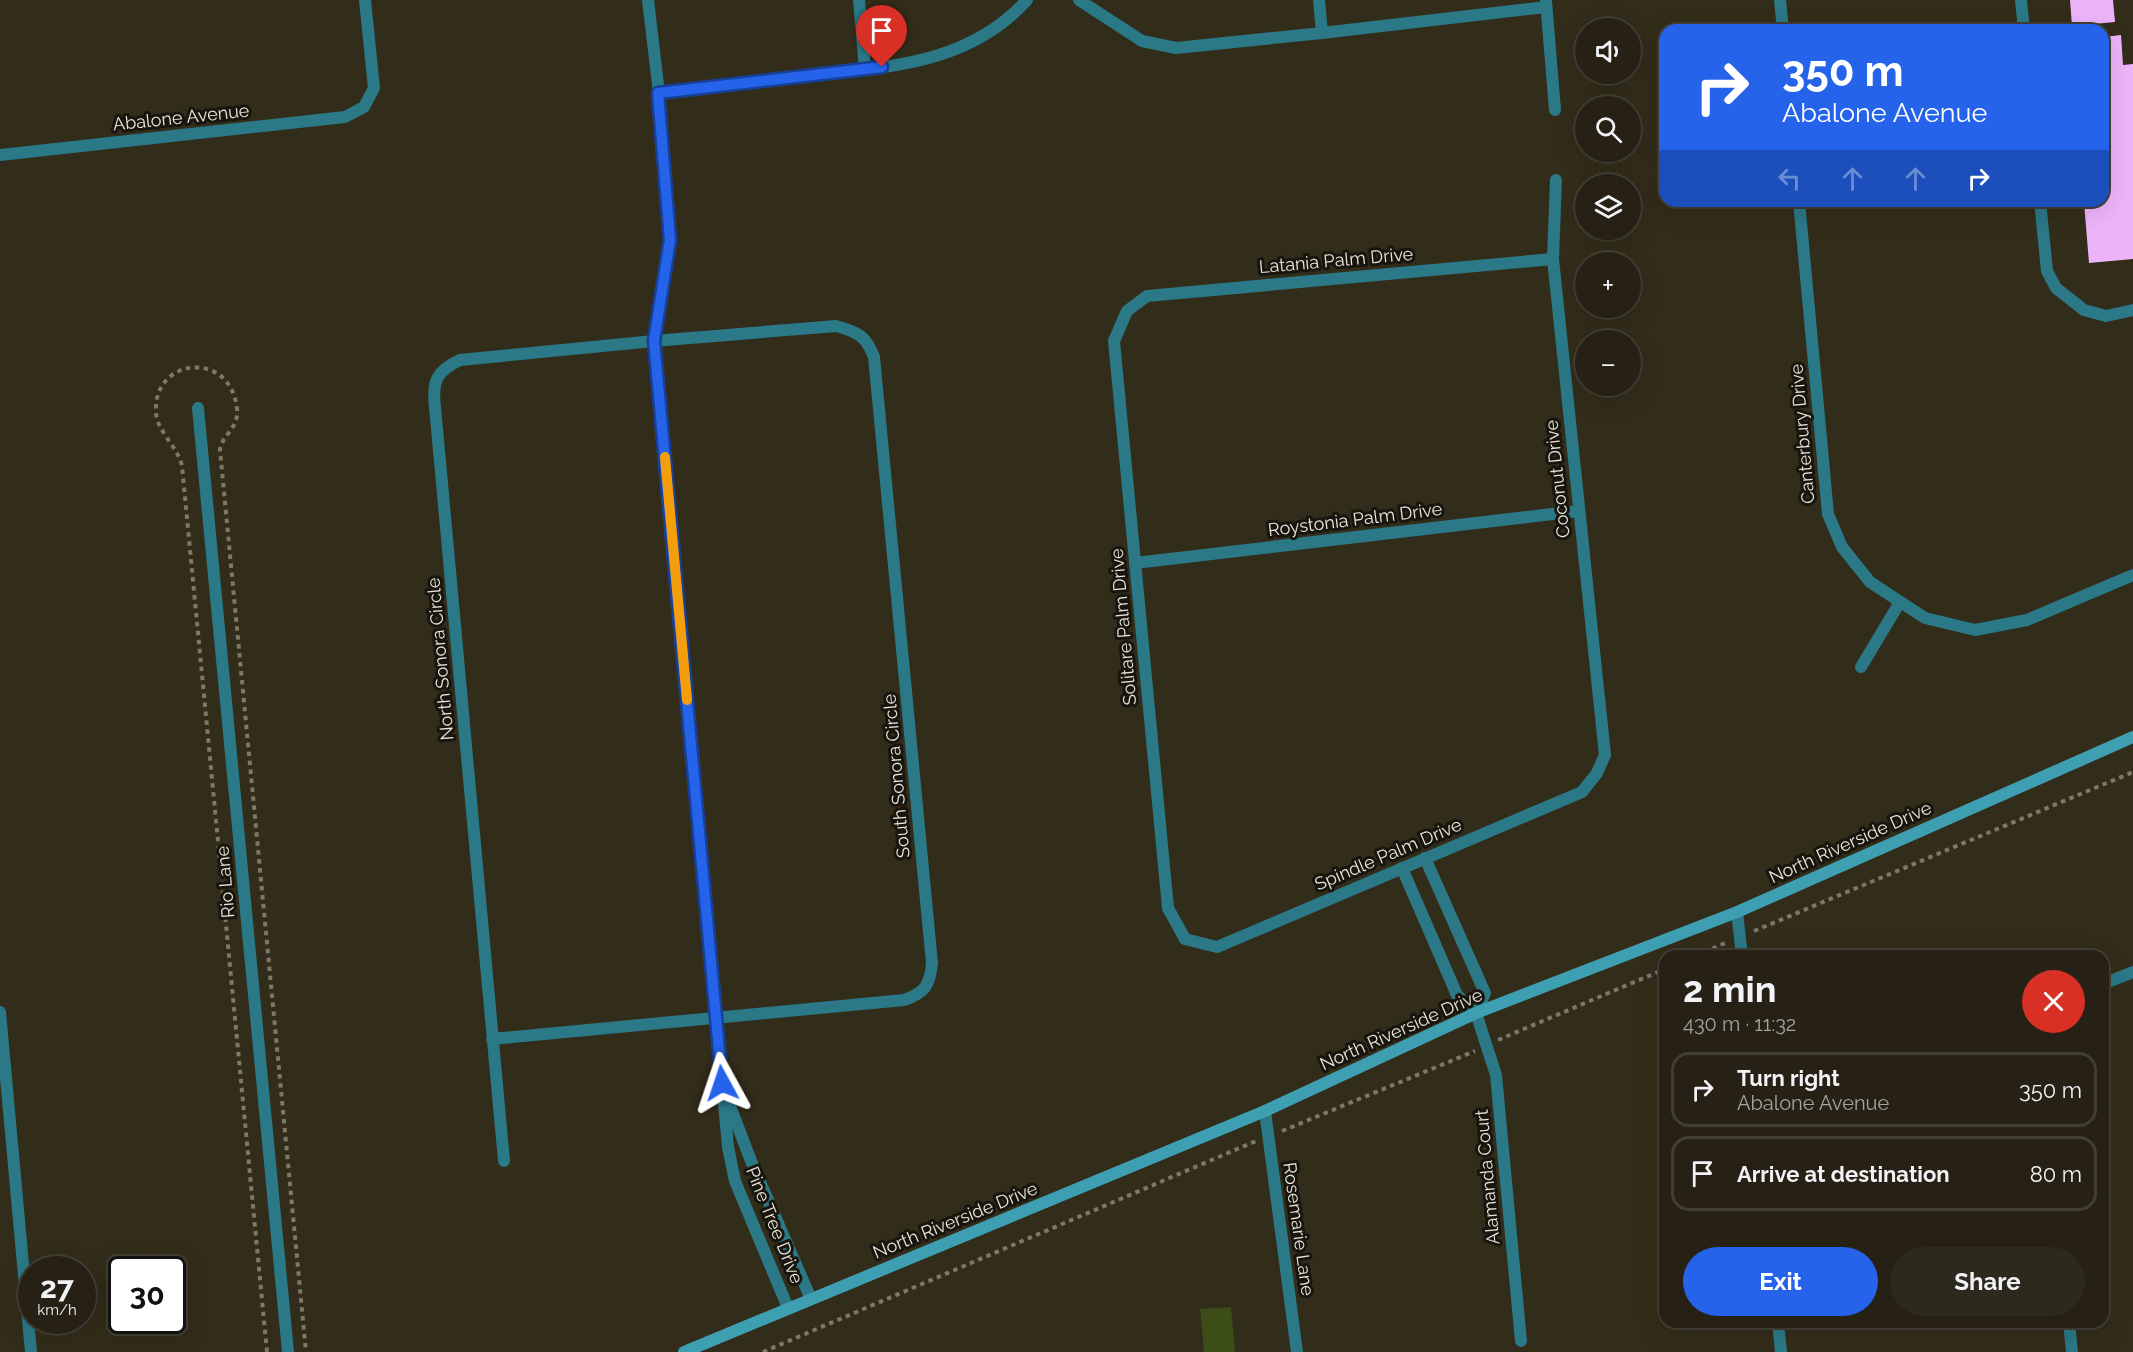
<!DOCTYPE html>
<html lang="en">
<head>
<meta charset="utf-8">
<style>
	body { margin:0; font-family:Raleway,sans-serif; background:#2e291d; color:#f1f3f6; height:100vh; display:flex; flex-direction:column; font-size:22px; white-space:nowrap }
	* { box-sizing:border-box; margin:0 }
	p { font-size:20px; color:#a4a3a0 }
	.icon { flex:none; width:33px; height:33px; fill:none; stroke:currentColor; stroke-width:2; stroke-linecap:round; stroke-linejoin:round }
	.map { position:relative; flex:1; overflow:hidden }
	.side { position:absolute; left:1659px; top:950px; width:450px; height:378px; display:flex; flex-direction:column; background:#262114; border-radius:18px; box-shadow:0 6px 24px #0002,0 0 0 2px #423e34 }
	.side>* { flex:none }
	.hud { position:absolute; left:1659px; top:24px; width:450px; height:183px; border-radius:18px; box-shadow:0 6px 24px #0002,0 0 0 2px #423e34; background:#2563eb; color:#fff; overflow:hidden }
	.controls { position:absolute; left:1575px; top:18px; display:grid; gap:12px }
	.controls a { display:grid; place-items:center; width:66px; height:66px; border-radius:50%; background:#262114; box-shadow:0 6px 24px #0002,0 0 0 2px #423e34; font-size:30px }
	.speed { position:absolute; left:18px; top:1256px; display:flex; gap:12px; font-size:30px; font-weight:700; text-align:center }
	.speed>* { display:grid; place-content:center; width:78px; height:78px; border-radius:50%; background:#262114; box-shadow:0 6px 24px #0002,0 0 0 2px #423e34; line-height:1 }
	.speed small { font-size:15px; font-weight:400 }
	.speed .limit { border:3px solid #111; border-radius:9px; background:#fff; color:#111 }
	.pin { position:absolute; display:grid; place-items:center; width:51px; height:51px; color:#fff; margin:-62px -26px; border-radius:50% 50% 50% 0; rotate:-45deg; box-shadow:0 0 6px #0007 }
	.pin .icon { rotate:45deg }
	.me { position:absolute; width:66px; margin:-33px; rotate:355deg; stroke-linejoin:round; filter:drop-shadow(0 0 4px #0008) }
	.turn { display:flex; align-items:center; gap:21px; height:126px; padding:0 24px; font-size:27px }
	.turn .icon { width:78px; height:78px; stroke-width:2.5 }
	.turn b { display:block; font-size:42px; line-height:51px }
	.lanes { display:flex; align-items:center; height:57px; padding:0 24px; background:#0003; justify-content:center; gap:30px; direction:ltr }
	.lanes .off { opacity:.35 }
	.round { display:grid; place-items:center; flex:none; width:63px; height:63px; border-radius:32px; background:#2e291d }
	.summary { display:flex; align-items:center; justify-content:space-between; height:102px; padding:0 24px }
	h1 { font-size:36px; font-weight:700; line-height:45px }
	.cta { display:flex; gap:12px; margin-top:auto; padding:12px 24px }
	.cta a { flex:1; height:69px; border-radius:36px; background:#2563eb; color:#fff; font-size:24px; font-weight:700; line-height:69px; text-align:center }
	.cta a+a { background:#2e291d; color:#f1f3f6 }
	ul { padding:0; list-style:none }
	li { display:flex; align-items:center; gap:18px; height:75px; margin:0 12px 9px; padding:0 12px; border:3px solid #423e34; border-radius:18px }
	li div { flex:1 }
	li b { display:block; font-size:22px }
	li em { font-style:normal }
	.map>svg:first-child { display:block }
	.green { fill:#3d4d17 }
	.building { fill:#edb4f9 }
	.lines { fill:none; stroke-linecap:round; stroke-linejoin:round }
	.path { stroke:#7d7869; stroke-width:4; stroke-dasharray:4.5 4.5; stroke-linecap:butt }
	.street { stroke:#2b7887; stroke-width:12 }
	.secondary { stroke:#3f9fb2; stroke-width:12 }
	.route-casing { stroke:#184099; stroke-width:15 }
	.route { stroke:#2563eb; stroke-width:10 }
	.slow { stroke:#f59e0b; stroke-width:10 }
	.labels { text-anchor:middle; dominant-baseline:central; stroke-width:6; stroke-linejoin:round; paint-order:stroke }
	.street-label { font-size:18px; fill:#e9e5da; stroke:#17150d }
</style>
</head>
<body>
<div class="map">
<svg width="2133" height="1352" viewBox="0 0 2133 1352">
	<rect width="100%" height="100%" fill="#322c1a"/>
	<path class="green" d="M1231 1307 1235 1352H1204L1200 1309Z"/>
	<g class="building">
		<path d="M2070 0H2113L2115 22 2072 26Z"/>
		<path d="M2121 35 2123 65 2133 64V259L2089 263 2084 202 2103 201V37Z"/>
	</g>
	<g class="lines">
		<g class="path">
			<path d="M1754 931 2133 772"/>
			<path d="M1696 956 1725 943"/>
			<path d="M1498 1040 1665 969"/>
			<path d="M1282 1131 1475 1051"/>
			<path d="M267 1352 182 466C178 447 157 431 156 413 152 357 231 349 237 409 239 429 222 434 220 450L306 1352"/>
			<path d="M763 1352 1256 1141"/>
		</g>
		<g class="street">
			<path d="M648 0 659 93 670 240 654 341 728 1147 735 1181 788 1308"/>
			<path d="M859 0 865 69"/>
			<path d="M1079 0 1142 41 1176 48 1322 33 1546 7"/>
			<path d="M1319 0 1322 33"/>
			<path d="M1780 0 1783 30"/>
			<path d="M2021 0 2024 30"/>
			<path d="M1546 1 1555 110"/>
			<path d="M659 93C707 88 755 82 804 76 885 67 967 66 1027 0"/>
			<path d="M0 155 345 117 364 107 374 88 365 0"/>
			<path d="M1799 201 1828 514 1842 547 1870 582 1925 618 1975 630 2027 620 2133 575"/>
			<path d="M2040 201 2047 271 2056 288 2084 310 2106 316 2133 310"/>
			<path d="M1553 259 1147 296 1127 311 1114 341 1168 908 1185 939 1217 947 1582 792 1597 773 1605 755 1553 259 1556 180"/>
			<path d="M198 408 288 1352"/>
			<path d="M1135 563 1578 511"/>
			<path d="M1861 667 1900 602"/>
			<path d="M1425 858 1485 993 1476 1013"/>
			<path d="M1402 868 1457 995 1476 1013 1496 1075 1521 1341"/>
			<path d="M1737 912 1742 956"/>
			<path d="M2103 984 2133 972"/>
			<path d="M0 1012 31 1352"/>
			<path d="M492 1039 904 1000C925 993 930 985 932 963L874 357C866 336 858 332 836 326L654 341 460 360C436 371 432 382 435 407L504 1161"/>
			<path d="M727 1098 751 1161 811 1299"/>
			<path d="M1265 1111 1297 1352"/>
			<path d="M1778 1322 1781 1352"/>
			<path d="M2069 1322 2072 1352"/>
		</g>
		<path class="secondary" d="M684 1352 1265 1111 1476 1013 1737 912 2133 737"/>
	</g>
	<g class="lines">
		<defs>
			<path id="route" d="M722 1083 654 341 670 240 658 93 882 67"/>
		</defs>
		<use href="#route" class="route-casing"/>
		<use href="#route" class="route"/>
		<path class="slow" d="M665 457 687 700"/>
	</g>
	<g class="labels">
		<g class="street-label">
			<text transform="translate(181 117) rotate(-6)">Abalone Avenue</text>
			<text transform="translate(1336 260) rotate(-5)">Latania Palm Drive</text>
			<text transform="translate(1802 434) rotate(-95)">Canterbury Drive</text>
			<text transform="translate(1557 479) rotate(-96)">Coconut Drive</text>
			<text transform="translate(1355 519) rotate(-7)">Roystonia Palm Drive</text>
			<text transform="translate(1123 627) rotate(-95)">Solitare Palm Drive</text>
			<text transform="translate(440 659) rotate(-95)">North Sonora Circle</text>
			<text transform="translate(896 776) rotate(-95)">South Sonora Circle</text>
			<text transform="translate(1850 842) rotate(-24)">North Riverside Drive</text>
			<text transform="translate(1388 854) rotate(-23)">Spindle Palm Drive</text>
			<text transform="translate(225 882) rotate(-95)">Rio Lane</text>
			<text transform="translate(1401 1029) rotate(-24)">North Riverside Drive</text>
			<text transform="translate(1487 1177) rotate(-95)">Alamanda Court</text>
			<text transform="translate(955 1220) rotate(-22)">North Riverside Drive</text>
			<text transform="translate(775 1225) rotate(68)">Pine Tree Drive</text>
			<text transform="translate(1299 1229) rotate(82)">Rosemarie Lane</text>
		</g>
	</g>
</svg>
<div class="controls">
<a><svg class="icon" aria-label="sound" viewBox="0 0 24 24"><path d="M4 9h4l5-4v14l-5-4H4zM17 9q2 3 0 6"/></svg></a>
<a><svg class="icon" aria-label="search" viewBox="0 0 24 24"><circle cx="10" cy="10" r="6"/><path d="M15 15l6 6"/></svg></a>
<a><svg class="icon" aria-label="layers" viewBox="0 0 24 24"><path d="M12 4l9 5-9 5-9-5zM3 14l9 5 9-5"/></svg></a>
<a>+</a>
<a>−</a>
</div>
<div class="speed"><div>27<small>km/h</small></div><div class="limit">30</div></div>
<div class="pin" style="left:882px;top:67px;background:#d93025"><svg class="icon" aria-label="arrive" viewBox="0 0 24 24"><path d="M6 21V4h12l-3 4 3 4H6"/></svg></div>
<svg class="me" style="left:722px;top:1083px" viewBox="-20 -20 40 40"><path d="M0-17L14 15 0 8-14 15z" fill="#2563eb" stroke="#fff" stroke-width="4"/></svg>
<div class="hud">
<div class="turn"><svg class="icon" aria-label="right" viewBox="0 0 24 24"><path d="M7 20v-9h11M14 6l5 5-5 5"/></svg><div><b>350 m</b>Abalone Avenue</div></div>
<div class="lanes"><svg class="icon off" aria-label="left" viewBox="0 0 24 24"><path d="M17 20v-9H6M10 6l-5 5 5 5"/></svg><svg class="icon off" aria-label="ahead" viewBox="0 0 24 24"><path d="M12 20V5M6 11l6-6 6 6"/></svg><svg class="icon off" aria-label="ahead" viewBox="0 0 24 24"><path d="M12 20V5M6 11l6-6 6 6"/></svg><svg class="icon" aria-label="right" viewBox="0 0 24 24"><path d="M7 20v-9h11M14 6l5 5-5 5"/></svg></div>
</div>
<section class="side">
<div class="summary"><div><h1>2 min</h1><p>430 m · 11:32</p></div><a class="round" style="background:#d93025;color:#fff"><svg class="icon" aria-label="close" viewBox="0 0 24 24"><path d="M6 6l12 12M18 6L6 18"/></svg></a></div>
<ul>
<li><svg class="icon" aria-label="right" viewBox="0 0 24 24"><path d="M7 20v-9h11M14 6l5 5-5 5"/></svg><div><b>Turn right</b><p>Abalone Avenue</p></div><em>350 m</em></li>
<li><svg class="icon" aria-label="arrive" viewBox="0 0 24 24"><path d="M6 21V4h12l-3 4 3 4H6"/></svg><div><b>Arrive at destination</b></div><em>80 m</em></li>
</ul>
<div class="cta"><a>Exit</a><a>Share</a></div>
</section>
</div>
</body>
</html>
